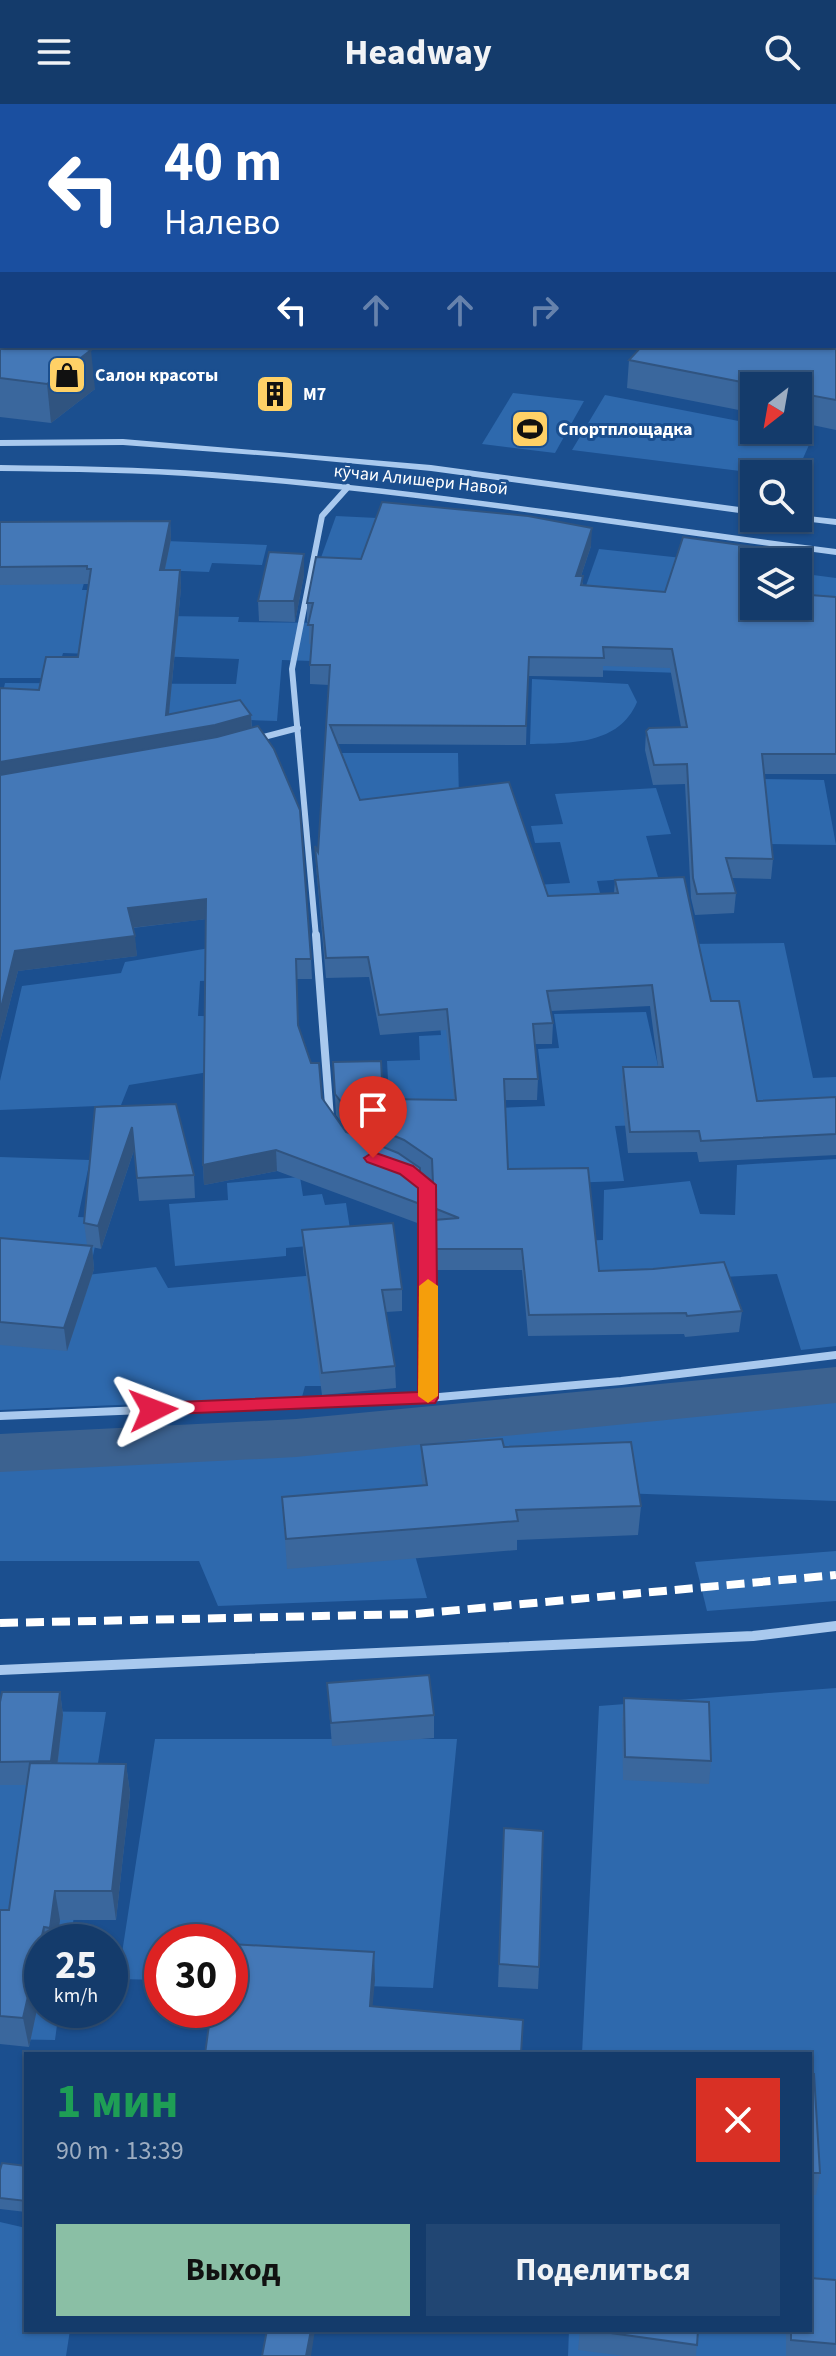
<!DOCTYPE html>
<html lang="ru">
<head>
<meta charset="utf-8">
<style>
	body { margin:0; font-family:"Source Sans 3",sans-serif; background:#214673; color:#f1f3f6; height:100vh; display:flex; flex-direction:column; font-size:30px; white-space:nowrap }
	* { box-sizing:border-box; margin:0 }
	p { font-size:26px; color:#9dadc1 }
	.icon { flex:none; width:44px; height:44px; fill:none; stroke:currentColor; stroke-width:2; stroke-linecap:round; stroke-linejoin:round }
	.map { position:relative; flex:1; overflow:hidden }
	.sheet { position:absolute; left:24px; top:1948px; width:788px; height:280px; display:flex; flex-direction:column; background:#143b6b; border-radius:0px; box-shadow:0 2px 6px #0004,0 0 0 2px #33557e }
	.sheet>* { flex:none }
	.hud { position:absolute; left:0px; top:0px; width:836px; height:244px; box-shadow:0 2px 6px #0004,0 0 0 2px #33557e; background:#1a4fa0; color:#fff; overflow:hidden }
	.needle { width:52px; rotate:211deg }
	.controls { position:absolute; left:740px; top:268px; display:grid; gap:16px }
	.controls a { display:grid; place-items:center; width:72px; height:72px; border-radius:0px; background:#143b6b; box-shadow:0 2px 6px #0004,0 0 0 2px #33557e; font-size:40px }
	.speed { position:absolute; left:24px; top:1820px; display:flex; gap:16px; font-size:40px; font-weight:700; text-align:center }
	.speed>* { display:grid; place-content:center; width:104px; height:104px; border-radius:50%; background:#143b6b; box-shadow:0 2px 6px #0004,0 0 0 2px #33557e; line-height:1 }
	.speed small { font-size:20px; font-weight:400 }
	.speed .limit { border:12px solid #d22; background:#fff; color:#111 }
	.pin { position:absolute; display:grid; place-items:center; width:68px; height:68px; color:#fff; margin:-82px -34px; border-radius:50% 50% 50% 0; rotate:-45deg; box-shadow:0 0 8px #0007 }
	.pin .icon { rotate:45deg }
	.me { position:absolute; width:88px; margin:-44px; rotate:87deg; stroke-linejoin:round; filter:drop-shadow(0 0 6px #0008) }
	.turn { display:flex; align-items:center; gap:28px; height:168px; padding:0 32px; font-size:36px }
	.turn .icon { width:104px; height:104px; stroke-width:2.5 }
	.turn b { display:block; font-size:56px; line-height:68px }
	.lanes { display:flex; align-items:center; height:76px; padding:0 32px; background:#0003; justify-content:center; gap:40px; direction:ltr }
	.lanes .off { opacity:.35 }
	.round { display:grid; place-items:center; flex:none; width:84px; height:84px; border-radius:0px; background:#214673 }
	.headline { display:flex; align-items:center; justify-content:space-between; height:136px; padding:0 32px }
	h1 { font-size:48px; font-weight:700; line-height:60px; color:#1e9e55 }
	.action { display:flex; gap:16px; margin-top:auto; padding:16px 32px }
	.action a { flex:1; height:92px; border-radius:0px; background:#8abfa5; color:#111; font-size:32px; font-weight:700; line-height:92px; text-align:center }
	.action a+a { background:#214673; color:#f1f3f6 }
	header { display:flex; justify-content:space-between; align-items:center; height:104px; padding:0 32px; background:#143b6b; font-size:36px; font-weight:700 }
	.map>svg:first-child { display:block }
	.green { fill:#2e69ad }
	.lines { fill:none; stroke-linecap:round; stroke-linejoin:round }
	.canal { fill:#3c6290; fill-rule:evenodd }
	.minor-far2 { stroke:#a9c9ee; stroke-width:6 }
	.minor-far1 { stroke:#a9c9ee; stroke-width:8 }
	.minor { stroke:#a9c9ee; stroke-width:10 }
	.tertiary { fill:#a9c9ee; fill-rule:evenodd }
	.rail { stroke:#fff; stroke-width:8; stroke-dasharray:18 8; stroke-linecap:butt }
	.wall { fill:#3a679d }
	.shaded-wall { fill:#305480 }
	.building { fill:#4478b7; stroke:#305480; stroke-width:2 }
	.route { fill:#e11d48; stroke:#92132f; stroke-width:2 }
	.slow { fill:#f59e0b }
	.labels { text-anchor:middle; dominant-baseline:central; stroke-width:6; stroke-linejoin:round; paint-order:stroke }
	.far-poi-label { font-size:18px; font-weight:bold; fill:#fff; stroke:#1b4f8f; text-anchor:start }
	.far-street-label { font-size:18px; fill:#fff; stroke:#1b4f8f }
</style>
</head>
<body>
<header><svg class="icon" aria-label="menu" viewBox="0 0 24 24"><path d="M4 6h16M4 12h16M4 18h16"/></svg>Headway<svg class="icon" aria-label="search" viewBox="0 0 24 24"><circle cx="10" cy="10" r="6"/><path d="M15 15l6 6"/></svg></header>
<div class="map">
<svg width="836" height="2252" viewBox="0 0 836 2252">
	<rect width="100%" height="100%" fill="#1b4f8f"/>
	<g class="green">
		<path d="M513 289 584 297 555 349 482 340Z"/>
		<path d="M605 291 754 320V326H782L813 332 796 370H764L572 346Z"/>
		<path d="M336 412 377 414 431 470 318 462Z"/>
		<path d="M166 437 267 441 262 461 212 459 209 468 156 466Z"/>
		<path d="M599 445 710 457 721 518 581 496Z"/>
		<path d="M798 469 836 474V510L798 502Z"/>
		<path d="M0 478 84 479 82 486H98L92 511 239 513 238 518 347 519 836 574 282 556 277 617 135 612 0 601 5 579 236 580 239 555 63 549 56 574H0Z"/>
		<path d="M532 575 628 580 637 598C619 641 571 639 530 640Z"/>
		<path d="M325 649H458L459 696 323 705Z"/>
		<path d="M760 675 824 676 836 741 769 740Z"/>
		<path d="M656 684 671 730 646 732 658 773 597 777 604 805 497 783 570 779 560 738 535 739 531 722 563 720 555 690Z"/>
		<path d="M252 837 245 875 200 877 198 912 294 913 282 956 129 981 121 1001 0 1006V977L22 882 121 869 125 858Z"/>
		<path d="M784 839 813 974 836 973V1041L744 1042 683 840Z"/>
		<path d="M485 899 468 1012 390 1013 387 957 420 956 419 932 441 931 438 901Z"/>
		<path d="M646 908 671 1020 615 1022 624 1077 480 1082 472 1005 545 1002 538 945 559 944 554 910Z"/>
		<path d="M0 1053 90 1056 78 1113 101 1114 92 1156 0 1152Z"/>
		<path d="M836 1055V1242L801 1246 777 1170 543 1183 542 1138 603 1136 604 1086 690 1077 700 1110 735 1111 737 1061Z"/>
		<path d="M300 1073 303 1092 322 1090 325 1101 346 1099 352 1138 286 1144V1152L175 1162 169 1100 228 1096 227 1079Z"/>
		<path d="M156 1163 168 1184 351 1168 342 1282H305L302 1293 0 1306V1239L78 1172Z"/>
		<path d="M836 1292V1397L482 1384 409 1430 427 1494 218 1502 199 1457H0V1358L302 1345 606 1317Z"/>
		<path d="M836 1447V1497L707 1507 695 1458Z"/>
		<path d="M836 1584V2252H568L569 2226H810V1950H582L599 1602Z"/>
		<path d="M0 1607 106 1608 70 1838H42V1906H59L55 1936 0 1935Z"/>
		<path d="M155 1635H457L433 1884 230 1878V1838H162V1876L118 1875Z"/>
		<path d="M0 2118 26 2124V2226H70L66 2252H0Z"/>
	</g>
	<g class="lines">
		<path class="canal" d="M836 1263V1299L296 1353 0 1368V1330L296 1315Z"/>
		<g class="minor-far2">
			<path d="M256 635 298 624"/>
			<path d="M316 833 292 565 322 412 348 383"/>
		</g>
		<g class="minor-far1">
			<path d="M316 831 330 1014"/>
			<path d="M414 1070 427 1081 429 1102 428 1294"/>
			<path d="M0 1312 428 1294 621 1277 836 1251"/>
		</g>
		<path class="minor" d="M0 1566 753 1532 836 1522"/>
		<g class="tertiary">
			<path d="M123 335 431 361 754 405V411L431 367 284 353 123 341 0 342V336Z"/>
			<path d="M0 361C71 362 141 363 212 368 421 384 628 418 836 445V451C628 424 421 389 212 374 141 368 71 368 0 367Z"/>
			<path d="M798 411 836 415V421L795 416 793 414H798Z"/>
		</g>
		<path class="rail" d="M0 1519 415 1510 836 1471"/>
	</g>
	<g class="wall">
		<path d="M686 0H836V41H834V2H685Z"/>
		<path d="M836 174V326L798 318V282H754V309L627 284 629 256Z"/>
		<path d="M0 227 95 285 51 319 0 313Z"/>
		<path d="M170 417 171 435 165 466H180L181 484 169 610 251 611 252 624 311 855 312 875H296L298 922 322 994 346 1028 349 1029 336 1011 333 958 383 995 454 996 446 926 380 931 369 873 326 874 316 762 315 742 318 748 329 581 310 580V561L312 540H309V518H307V499L361 455 591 442 581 472 583 481 754 502 836 493V670H764L773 755 771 775 732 774 736 789 734 809 695 811 691 794 685 680 653 681 645 646 646 627 681 623 670 564 603 562V573L528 572 526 641 338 640 360 696 548 792 614 789 615 776 711 897 757 997 836 993V1051L699 1058 697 1048 628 1049 621 984 623 963H658L650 902 551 907 553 919 552 940H535L538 975 537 996H505L508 1065 599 1167 742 1207 739 1228 685 1233 684 1230 528 1232 522 1166H434V1125L432 1076 420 1068V1120L277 1067 204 1081 203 1061 206 815 133 824 137 852 18 867 0 937V584L39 586 78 553 88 483V480L0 481V418Z"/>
		<path d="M304 450V471L295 518 259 517 258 497Z"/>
		<path d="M95 1003 194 1071 195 1094 139 1097 134 1046 101 1145 92 1143 94 1165 67 1247 0 1241V1134L87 1141 84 1119Z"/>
		<path d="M302 1126 402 1185V1207L386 1208 395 1262 396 1284 322 1291 303 1148Z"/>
		<path d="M421 1341 504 1343 641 1402 638 1431 517 1436V1446L287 1465 282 1393 423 1382 421 1370Z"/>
		<path d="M327 1579 434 1611V1634L332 1642Z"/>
		<path d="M60 1588 63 1611 58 1659 126 1660 130 1689 116 1816H60L57 1838H42V1882L29 1943 0 1940V1806H9L27 1681H0V1598Z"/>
		<path d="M624 1594 711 1657 709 1680 623 1676 622 1618Z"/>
		<path d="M504 1724 539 1863 538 1885 498 1883Z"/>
		<path d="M810 1970 820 2069 816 2091H810Z"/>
		<path d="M26 2062V2108L0 2105V2066Z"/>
		<path d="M836 2176V2252H786V2226H810Z"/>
		<path d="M580 2226H698L696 2252H624L578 2246Z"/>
	</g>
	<g class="shaded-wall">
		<path d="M64 0H102L99 2H61Z"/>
		<path d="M2 38V62L0 63V39Z"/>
		<path d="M91 246 95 285 51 319 47 280Z"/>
		<path d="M170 417 171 435 161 484 160 466Z"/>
		<path d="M592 424 591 442 575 490 576 472Z"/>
		<path d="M304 450V471L295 518 294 497Z"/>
		<path d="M180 466 181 484 167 630 251 611 252 630 0 678V658L166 611Z"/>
		<path d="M206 795 208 815 130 824 128 804Z"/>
		<path d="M135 832 137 852 18 867 0 937V908L15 847Z"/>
		<path d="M132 1023 134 1046 101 1145 98 1122Z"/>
		<path d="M276 1046 277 1067 204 1081 203 1061Z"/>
		<path d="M92 1142 94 1165 67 1247 64 1224Z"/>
		<path d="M60 1588 63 1611 55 1680 51 1657Z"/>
		<path d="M126 1660 130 1689 116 1816 112 1787Z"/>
		<path d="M55 1787 60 1816 57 1838H53L50 1824Z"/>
		<path d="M44 1823 46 1838H42V1882L29 1943 23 1914Z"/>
		<path d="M374 1848 375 1876 370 1930V1902Z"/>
		<path d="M311 2226H315L311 2252H306Z"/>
	</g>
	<g class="building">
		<path d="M0 0H64L61 2H2V38L0 39Z"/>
		<path d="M750 0H836V13H834V2H763Z"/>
		<path d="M834 173 836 174V296L798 289V282H762L629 256 642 242H834Z"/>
		<path d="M0 227 2 228V242H70L91 246 47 280 0 274Z"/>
		<path d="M382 398 528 412 592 424 576 472H583L581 481 665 488 683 433 790 448 786 458H754V502H798V490L836 493V650H762L773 755 726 754 736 789 697 790 693 774 687 660 654 661 646 627 649 624 687 623 672 545 603 543 604 554 529 553 526 622 330 621 360 696 509 678 548 792 618 789 615 776 684 773 711 897H739L757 997 836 993V1030L701 1037 699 1027 630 1028 623 963H663L652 881 547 887 553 919 533 920 538 975H504L508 1065 588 1064 599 1167 653 1165 724 1158 742 1207 687 1212 686 1209 529 1211 522 1145H435L434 1116 459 1114 434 1104 432 1055 404 1036 354 1015 335 990 333 958 381 957 383 995 456 996 447 905 379 911 368 853 326 854 315 742 318 748 330 561H310L313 521H308L313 499H307L316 453 361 455Z"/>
		<path d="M170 417 160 466H180L166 611 240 596 251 611 215 621 0 658V584L39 586 46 553H78L91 465H87V462L0 463V418Z"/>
		<path d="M269 448 304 450 294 497H258Z"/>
		<path d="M258 622 274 645 300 706 311 855H296L298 921 311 959H319L322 994 346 1028 398 1049 420 1064V1100L276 1046 203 1061 206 795 128 804 135 832 15 847 0 908V671L217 633Z"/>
		<path d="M176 1000 194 1071 137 1074 132 1023 98 1122 84 1119 95 1003Z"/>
		<path d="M393 1119 402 1185 382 1186 395 1262 322 1269 302 1126Z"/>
		<path d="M0 1134 92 1142 64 1224 0 1218Z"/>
		<path d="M502 1335 504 1343 631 1338 641 1402 516 1406 518 1417 286 1435 282 1393 427 1381 421 1341Z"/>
		<path d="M429 1571 434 1611 331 1619 327 1579Z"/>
		<path d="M2 1588H60L51 1657 0 1658V1598Z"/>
		<path d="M624 1594 709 1598 711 1657 625 1653Z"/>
		<path d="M30 1659 126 1660 112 1787H55L50 1824 44 1823 23 1914 0 1912V1806H9Z"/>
		<path d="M504 1724 543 1727 539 1863 499 1860Z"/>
		<path d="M230 1840 374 1848 370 1902 523 1916 521 1950H205L211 1906H230Z"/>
		<path d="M810 1970H814L820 2069H810Z"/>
		<path d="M2 2059 26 2062V2097L0 2094V2066Z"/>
		<path d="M810 2174 836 2176V2240L791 2236V2226H810Z"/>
		<path d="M267 2226H311L306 2252H262Z"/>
		<path d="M589 2226H698L697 2241Z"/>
	</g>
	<path class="route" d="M373 1048 413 1062 436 1081 438 1294 435 1299 146 1311 143 1306 146 1301 153 1299 418 1288V1084L400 1070 367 1058 364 1054Z"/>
	<path class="slow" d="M428 1175 438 1182V1292L428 1299 418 1292 419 1182Z"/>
	<defs>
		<symbol id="shop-square" viewBox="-11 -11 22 22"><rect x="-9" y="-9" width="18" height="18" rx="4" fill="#ffd166" stroke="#1b4f8f"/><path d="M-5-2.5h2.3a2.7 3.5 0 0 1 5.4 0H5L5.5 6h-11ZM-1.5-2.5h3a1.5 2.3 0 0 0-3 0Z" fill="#111"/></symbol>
		<symbol id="building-square" viewBox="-11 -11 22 22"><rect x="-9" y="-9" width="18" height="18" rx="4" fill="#ffd166" stroke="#1b4f8f"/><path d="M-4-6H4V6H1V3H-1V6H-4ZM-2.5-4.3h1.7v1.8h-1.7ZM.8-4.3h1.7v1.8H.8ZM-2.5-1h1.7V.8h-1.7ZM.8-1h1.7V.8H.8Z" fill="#111"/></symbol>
		<symbol id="stadium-square" viewBox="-11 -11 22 22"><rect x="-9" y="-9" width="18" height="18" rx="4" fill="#ffd166" stroke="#1b4f8f"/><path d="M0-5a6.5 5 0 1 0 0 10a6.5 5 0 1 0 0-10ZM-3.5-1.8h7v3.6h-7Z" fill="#111"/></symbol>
	</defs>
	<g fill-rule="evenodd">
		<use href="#shop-square" x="45" y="249" width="44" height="44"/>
		<use href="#building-square" x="253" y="268" width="44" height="44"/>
		<use href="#stadium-square" x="508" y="303" width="44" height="44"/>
	</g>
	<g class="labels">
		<g class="far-poi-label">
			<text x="95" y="271">Салон красоты</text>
			<text x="303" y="290">М7</text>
			<text x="558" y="325">Спортплощадка</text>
		</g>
		<g class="far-street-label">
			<text transform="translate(421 376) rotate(6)">кӯчаи Алишери Навоӣ</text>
		</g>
	</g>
</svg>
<div class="controls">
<a><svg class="needle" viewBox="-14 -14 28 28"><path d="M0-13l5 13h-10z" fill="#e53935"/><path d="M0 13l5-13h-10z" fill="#9dadc1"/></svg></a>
<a><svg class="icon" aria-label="search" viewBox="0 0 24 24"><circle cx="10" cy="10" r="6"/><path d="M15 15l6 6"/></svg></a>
<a><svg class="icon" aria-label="layers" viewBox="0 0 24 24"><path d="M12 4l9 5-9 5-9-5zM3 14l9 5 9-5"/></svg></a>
</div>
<div class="speed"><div>25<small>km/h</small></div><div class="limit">30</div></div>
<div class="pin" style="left:373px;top:1054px;background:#d93025"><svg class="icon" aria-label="arrive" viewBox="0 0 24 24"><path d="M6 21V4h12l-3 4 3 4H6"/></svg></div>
<svg class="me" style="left:153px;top:1306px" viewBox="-20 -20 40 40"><path d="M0-17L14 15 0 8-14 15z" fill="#e11d48" stroke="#fff" stroke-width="4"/></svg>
<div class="hud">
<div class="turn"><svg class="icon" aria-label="left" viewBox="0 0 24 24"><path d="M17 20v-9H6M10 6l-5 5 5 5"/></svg><div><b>40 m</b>Налево</div></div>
<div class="lanes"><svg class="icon" aria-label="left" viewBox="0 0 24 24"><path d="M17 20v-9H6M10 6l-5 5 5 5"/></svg><svg class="icon off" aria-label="ahead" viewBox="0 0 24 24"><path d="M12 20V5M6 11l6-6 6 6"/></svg><svg class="icon off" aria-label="ahead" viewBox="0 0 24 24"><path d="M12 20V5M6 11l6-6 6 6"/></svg><svg class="icon off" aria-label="right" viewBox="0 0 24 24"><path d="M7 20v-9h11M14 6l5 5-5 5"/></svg></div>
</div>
<section class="sheet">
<div class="headline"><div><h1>1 мин</h1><p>90 m · 13:39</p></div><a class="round" style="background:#d93025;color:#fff"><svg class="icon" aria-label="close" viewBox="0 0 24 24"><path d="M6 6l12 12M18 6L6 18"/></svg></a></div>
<div class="action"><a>Выход</a><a>Поделиться</a></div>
</section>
</div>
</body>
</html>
